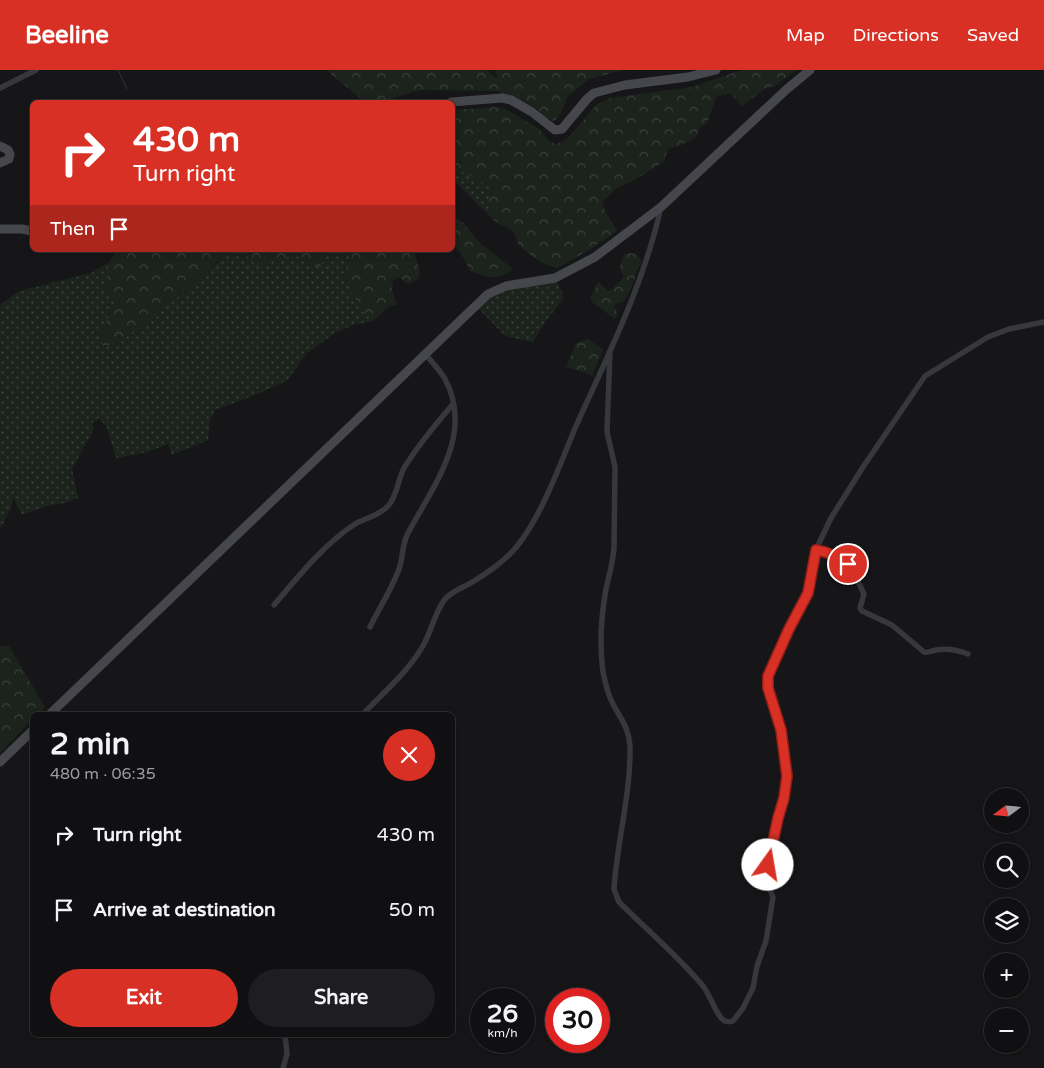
<!DOCTYPE html>
<html lang="en">
<head>
<meta charset="utf-8">
<style>
	body { margin:0; font-family:"Varela Round",sans-serif; background:#1e1e20; color:#f1f3f6; height:100vh; display:flex; flex-direction:column; font-size:19px; white-space:nowrap }
	* { box-sizing:border-box; margin:0 }
	p { font-size:16px; color:#9c9d9f }
	.icon { flex:none; width:28px; height:28px; fill:none; stroke:currentColor; stroke-width:2; stroke-linecap:round; stroke-linejoin:round }
	.map { position:relative; flex:1; overflow:hidden }
	.details { position:absolute; left:30px; top:642px; width:425px; height:325px; display:flex; flex-direction:column; background:#101012; border-radius:8px; box-shadow:0 2px 8px #0003,0 0 0 1px #303032 }
	.details>* { flex:none }
	.top-card { position:absolute; left:30px; top:30px; width:425px; height:152px; border-radius:8px; box-shadow:0 2px 8px #0003,0 0 0 1px #303032; background:#d93025; color:#fff; overflow:hidden }
	.needle { width:32px; rotate:254deg }
	.fabs { position:absolute; left:984px; top:718px; display:grid; gap:10px }
	.fabs a { display:grid; place-items:center; width:45px; height:45px; border-radius:50%; background:#101012; box-shadow:0 2px 8px #0003,0 0 0 1px #303032; font-size:25px }
	.speed { position:absolute; left:470px; top:918px; display:flex; gap:10px; font-size:25px; font-weight:700; text-align:center }
	.speed>* { display:grid; place-content:center; width:65px; height:65px; border-radius:50%; background:#101012; box-shadow:0 2px 8px #0003,0 0 0 1px #303032; line-height:1 }
	.speed small { font-size:12px; font-weight:400 }
	.speed .limit { border:8px solid #d22; background:#fff; color:#111 }
	.pin { position:absolute; display:grid; place-items:center; width:42px; height:42px; color:#fff; margin:-21px; border:2px solid #fff; border-radius:50%; box-shadow:0 1px 5px #0007 }
	.me { position:absolute; width:55px; margin:-28px; rotate:13deg; stroke-linejoin:round; filter:drop-shadow(0 0 4px #0008) }
	.turn { display:flex; align-items:center; gap:18px; height:105px; padding:0 20px; font-size:22px }
	.turn .icon { width:65px; height:65px; stroke-width:2.5 }
	.turn b { display:block; font-size:35px; line-height:42px }
	.then { display:flex; align-items:center; height:48px; padding:0 20px; background:#0003; gap:10px; font-size:19px }
	.round { display:grid; place-items:center; flex:none; width:52px; height:52px; border-radius:26px; background:#1e1e20 }
	.head { display:flex; align-items:center; justify-content:space-between; height:85px; padding:0 20px }
	h1 { font-size:30px; font-weight:700; line-height:38px }
	.button { display:flex; gap:10px; margin-top:auto; padding:10px 20px }
	.button a { flex:1; height:58px; border-radius:30px; background:#d93025; color:#fff; font-size:20px; font-weight:700; line-height:58px; text-align:center }
	.button a+a { background:#1e1e20; color:#f1f3f6 }
	ul { padding:0; list-style:none }
	li { display:flex; align-items:center; gap:15px; height:75px; padding:0 20px }
	li div { flex:1 }
	li b { display:block; font-size:19px }
	li em { font-style:normal }
	header { display:flex; align-items:center; gap:30px; box-sizing:border-box; height:70px; padding:0 25px; background:#d93025; color:#fff }
	header strong { font-size:24px }
	nav { display:flex; gap:28px; margin-inline-start:auto; font-size:18px }
	.map>svg:first-child { display:block }
	.grass { fill:url(#grass-dots) }
	.forest { fill:url(#forest-crowns) }
	.lines { fill:none; stroke-linecap:round; stroke-linejoin:round }
	.stream { stroke:#2c353c; stroke-width:1 }
	.minor { stroke:#37383d; stroke-width:5.5 }
	.secondary { stroke:#45474d; stroke-width:9 }
	.route-casing { stroke:#8d1f18; stroke-width:12 }
	.route { stroke:#d93025; stroke-width:9 }
</style>
</head>
<body>
<header>
<strong>Beeline</strong>
<nav><a>Map</a><a>Directions</a><a>Saved</a></nav>
</header>
<div class="map">
<svg width="1044" height="998" viewBox="0 0 1044 998">
	<defs>
		<pattern id="grass-dots" width="8" height="8" patternUnits="userSpaceOnUse" patternTransform="scale(1.25)"><rect width="8" height="8" fill="#1c231d"/><path d="M2 2h.1M6 6h.1" fill="none" stroke="#3a403c" stroke-width="1.8" stroke-linecap="round"/></pattern>
		<pattern id="forest-crowns" width="20" height="18" patternUnits="userSpaceOnUse" patternTransform="scale(1.25)"><rect width="20" height="18" fill="#1c231d"/><path d="M2 6a3 3 0 1 1 6 0M12 15a3 3 0 1 1 6 0" fill="none" stroke="#3a403c"/></pattern>
	</defs>
	<rect width="100%" height="100%" fill="#161618"/>
	<g class="grass">
		<path d="M464 102 492 118 488 138 492 148 453 110 452 105Z"/>
		<path d="M452 145 464 154 481 174 453 153Z"/>
		<path d="M229 180H254L247 185 266 193 273 190 280 192C294 181 302 184 312 197L325 189 327 180H353L342 208 350 213 352 223 363 242 373 251 353 255 332 265 306 284 288 310 258 324 215 340 210 350 208 370 172 385 168 374 148 382 116 388 106 356 99 349 92 353 94 359 72 399 78 428 65 433 47 436 22 445 13 427 11 439 0 459V235L19 221 91 203 109 192 106 217 115 234 99 266 105 277 177 228 216 194 224 183Z"/>
		<path d="M557 212 562 222 563 229 546 251 533 272 505 266 478 238 500 220Z"/>
	</g>
	<g class="forest">
		<path d="M328 0H487L493 6 498 8 495 0H623L589 9 568 26 559 47 554 51C546 49 541 41 534 37 523 30 513 26 500 24V21L423 20 414 21 383 32H365L332 5Z"/>
		<path d="M742 0H796L775 16 766 18 742 36 730 23 716 27 707 53 700 58 695 68 679 76 669 78 666 84 665 91 633 111 617 118 602 132C604 142 612 151 617 161L586 182 557 198C541 194 530 185 518 174 515 150 489 160 488 137 488 131 491 124 492 118L464 102 453 105V40L498 37 507 40 538 58 549 71 555 74 562 72 568 68 597 34 610 28 692 17Z"/>
		<path d="M453 153 465 161 513 199C496 212 488 207 470 201L464 189 453 173Z"/>
		<path d="M118 180H229C220 185 213 197 205 204 174 229 141 263 104 277L99 266 115 234 106 217 109 192Z"/>
		<path d="M254 180H327L325 189 320 197H312C302 184 294 181 280 192L273 190C263 195 256 195 248 189L247 185Z"/>
		<path d="M353 180H414L420 202 419 208 408 214 399 207 393 210 392 220 397 235 388 237 373 251 363 242 352 223 350 213 342 208Z"/>
		<path d="M630 183 636 184 642 191 637 201 632 217 624 231 614 235 618 245 615 249 592 232 590 229 598 212 608 221 611 220 624 207C617 195 621 196 624 184Z"/>
		<path d="M588 269 603 279 592 306 578 300 566 297 576 273Z"/>
		<path d="M0 576H9L45 637 37 645H32V650L0 683Z"/>
	</g>
	<g class="lines">
		<path class="stream" d="M118 0 127 19"/>
		<g class="minor">
			<path d="M0 18 36 0"/>
			<path d="M610 281 607 362 615 397 614 478C613 492 609 505 606 519 601 547 599 573 603 602 605 612 608 625 613 634 621 649 629 658 630 676 631 724 617 771 614 819L619 832C647 860 678 886 703 916 709 923 718 949 725 951 728 952 730 952 733 951L743 938 753 918 757 896 766 871 773 827 765 809 778 748 787 716V706L781 660 768 618 769 606 789 559 808 523 816 480 821 469 831 448 863 397 925 306 988 267 1009 259 1044 252"/>
			<path d="M816 480C844 483 854 501 864 524L860 538 862 541 892 555 924 582C929 583 931 581 936 580 947 578 958 580 968 584"/>
			<path d="M274 535C297 508 324 474 355 454 365 448 379 446 388 436 397 427 398 409 404 398 418 375 435 355 453 334"/>
			<path d="M370 557C379 538 392 519 399 499 403 488 402 476 407 465 432 417 475 365 445 309 440 300 432 292 426 285"/>
			<path d="M362 645C382 624 410 600 424 574 432 559 435 542 445 529 453 520 465 517 474 511 489 502 507 489 518 475 543 443 560 394 576 356 608 285 644 214 661 137"/>
			<path d="M283 998 287 984 285 965"/>
		</g>
		<g class="secondary">
			<path d="M451 32 502 28 511 30 532 42 555 60 562 59 587 29 594 23 625 15 688 7 716 0"/>
			<path d="M0 76 8 80 10 84 9 89 0 93"/>
			<path d="M0 159H22L32 161"/>
			<path d="M49 645 488 224 506 216 555 208 595 187 661 137 787 19 810 0"/>
			<path d="M0 692 32 661"/>
		</g>
	</g>
	<g class="lines">
		<defs>
			<path id="route" d="M768 795 778 748 784 728 787 706 781 660 768 618V606L789 559 808 523 816 480C829 482 837 487 848 494"/>
		</defs>
		<use href="#route" class="route-casing"/>
		<use href="#route" class="route"/>
	</g>
</svg>
<div class="fabs">
<a><svg class="needle" viewBox="-14 -14 28 28"><path d="M0-13l5 13h-10z" fill="#e53935"/><path d="M0 13l5-13h-10z" fill="#9c9d9f"/></svg></a>
<a><svg class="icon" aria-label="search" viewBox="0 0 24 24"><circle cx="10" cy="10" r="6"/><path d="M15 15l6 6"/></svg></a>
<a><svg class="icon" aria-label="layers" viewBox="0 0 24 24"><path d="M12 4l9 5-9 5-9-5zM3 14l9 5 9-5"/></svg></a>
<a>+</a>
<a>−</a>
</div>
<div class="speed"><div>26<small>km/h</small></div><div class="limit">30</div></div>
<div class="pin" style="left:848px;top:494px;background:#d93025"><svg class="icon" aria-label="arrive" viewBox="0 0 24 24"><path d="M6 21V4h12l-3 4 3 4H6"/></svg></div>
<svg class="me" style="left:768px;top:795px" viewBox="-20 -20 40 40"><circle r="19" fill="#fff"/><path d="M0-13L10 11 0 6-10 11z" fill="#d93025"/></svg>
<div class="top-card">
<div class="turn"><svg class="icon" aria-label="right" viewBox="0 0 24 24"><path d="M7 20v-9h11M14 6l5 5-5 5"/></svg><div><b>430 m</b>Turn right</div></div>
<div class="then">Then<svg class="icon" aria-label="arrive" viewBox="0 0 24 24"><path d="M6 21V4h12l-3 4 3 4H6"/></svg></div>
</div>
<section class="details">
<div class="head"><div><h1>2 min</h1><p>480 m · 06:35</p></div><a class="round" style="background:#d93025;color:#fff"><svg class="icon" aria-label="close" viewBox="0 0 24 24"><path d="M6 6l12 12M18 6L6 18"/></svg></a></div>
<ul>
<li><svg class="icon" aria-label="right" viewBox="0 0 24 24"><path d="M7 20v-9h11M14 6l5 5-5 5"/></svg><div><b>Turn right</b></div><em>430 m</em></li>
<li><svg class="icon" aria-label="arrive" viewBox="0 0 24 24"><path d="M6 21V4h12l-3 4 3 4H6"/></svg><div><b>Arrive at destination</b></div><em>50 m</em></li>
</ul>
<div class="button"><a>Exit</a><a>Share</a></div>
</section>
</div>
</body>
</html>
